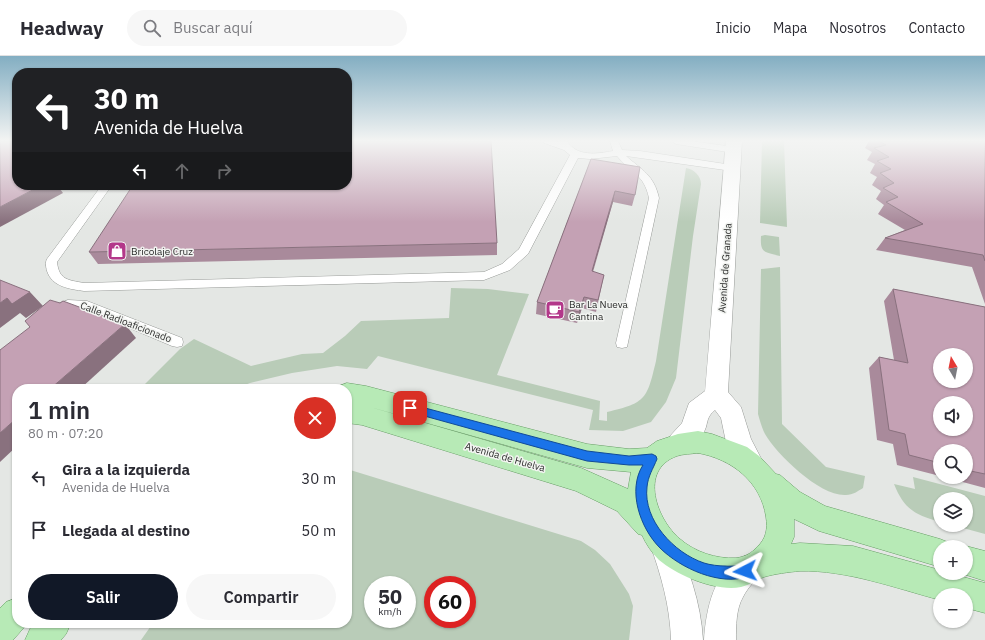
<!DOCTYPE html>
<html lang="es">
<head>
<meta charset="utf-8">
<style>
	body { margin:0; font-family:"IBM Plex Sans",sans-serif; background:#f7f7f7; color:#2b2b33; height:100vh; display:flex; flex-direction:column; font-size:15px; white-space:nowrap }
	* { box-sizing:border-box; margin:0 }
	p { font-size:13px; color:#7c7c81 }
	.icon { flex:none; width:22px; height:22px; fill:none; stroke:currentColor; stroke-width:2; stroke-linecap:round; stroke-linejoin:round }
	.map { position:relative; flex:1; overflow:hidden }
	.side { position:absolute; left:12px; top:328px; width:340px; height:244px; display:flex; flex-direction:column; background:#fff; border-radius:16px; box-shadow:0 1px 3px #0004 }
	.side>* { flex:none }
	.top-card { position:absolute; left:12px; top:12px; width:340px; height:122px; border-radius:16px; box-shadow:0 1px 3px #0004; background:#202124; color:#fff; overflow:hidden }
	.needle { width:26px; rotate:350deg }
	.controls { position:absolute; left:933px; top:292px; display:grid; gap:8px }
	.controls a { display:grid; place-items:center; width:40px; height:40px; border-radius:50%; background:#fff; box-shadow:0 1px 3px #0004; font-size:20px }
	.speed { position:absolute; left:364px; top:520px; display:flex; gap:8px; font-size:20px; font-weight:700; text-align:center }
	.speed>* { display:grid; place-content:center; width:52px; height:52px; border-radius:50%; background:#fff; box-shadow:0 1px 3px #0004; line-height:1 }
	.speed small { font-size:10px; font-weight:400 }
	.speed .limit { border:6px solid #d22; background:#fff; color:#111 }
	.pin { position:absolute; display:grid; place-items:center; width:34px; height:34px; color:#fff; margin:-17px; border-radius:8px; box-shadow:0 2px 6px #0006 }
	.me { position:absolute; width:44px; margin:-22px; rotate:266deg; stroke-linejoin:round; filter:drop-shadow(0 0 3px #0008) }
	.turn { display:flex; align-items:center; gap:14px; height:84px; padding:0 16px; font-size:18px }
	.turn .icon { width:52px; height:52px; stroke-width:2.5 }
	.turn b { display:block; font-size:28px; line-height:34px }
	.lanes { display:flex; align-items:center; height:38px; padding:0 16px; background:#0003; justify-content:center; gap:20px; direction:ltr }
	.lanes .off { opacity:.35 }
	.round { display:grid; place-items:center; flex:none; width:42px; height:42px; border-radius:21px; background:#f7f7f7 }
	.headline { display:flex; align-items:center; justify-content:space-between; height:68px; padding:0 16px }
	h1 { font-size:24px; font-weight:600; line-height:30px }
	.cta { display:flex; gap:8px; margin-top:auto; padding:8px 16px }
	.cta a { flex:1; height:46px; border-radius:24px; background:#111827; color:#fff; font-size:16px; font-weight:600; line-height:46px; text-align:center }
	.cta a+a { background:#f7f7f7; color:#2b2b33 }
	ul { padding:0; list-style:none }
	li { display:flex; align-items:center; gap:12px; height:52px; padding:0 16px }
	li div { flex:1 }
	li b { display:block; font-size:15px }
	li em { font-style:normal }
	header { display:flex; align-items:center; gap:24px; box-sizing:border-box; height:56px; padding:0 20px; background:#fff; border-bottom:1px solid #e1e1e2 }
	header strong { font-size:19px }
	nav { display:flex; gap:22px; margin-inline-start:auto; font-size:14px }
	.search { width:280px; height:36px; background:#f7f7f7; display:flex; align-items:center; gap:10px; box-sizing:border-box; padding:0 14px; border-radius:22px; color:#7c7c81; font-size:15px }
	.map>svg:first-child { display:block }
	.green { fill:#b9ccb8; fill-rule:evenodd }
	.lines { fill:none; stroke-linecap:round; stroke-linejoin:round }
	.lane-casing { stroke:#979a97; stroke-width:1 }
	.secondary-casing { stroke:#979a97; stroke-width:1 }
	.primary-casing { stroke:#679e66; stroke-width:1 }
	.lane { fill:#fff; fill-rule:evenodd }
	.secondary { fill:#fff; fill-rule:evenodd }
	.primary { fill:#b7eab6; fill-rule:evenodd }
	.wall { fill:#a98a9b }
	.shaded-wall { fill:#89717e }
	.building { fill:#c4a1b4; stroke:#89717e; fill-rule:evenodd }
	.route { fill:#1a73e8; stroke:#114b97 }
	.labels { text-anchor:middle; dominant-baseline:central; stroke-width:3; stroke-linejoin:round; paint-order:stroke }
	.poi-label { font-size:10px; fill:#2b2c2b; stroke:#f2f4f1; text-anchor:start }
	.street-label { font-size:10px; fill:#2b2c2b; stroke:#f2f4f1 }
</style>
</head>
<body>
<header>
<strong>Headway</strong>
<div class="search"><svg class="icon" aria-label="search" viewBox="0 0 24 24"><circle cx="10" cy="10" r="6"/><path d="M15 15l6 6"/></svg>Buscar aquí</div>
<nav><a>Inicio</a><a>Mapa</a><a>Nosotros</a><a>Contacto</a></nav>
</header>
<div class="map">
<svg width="985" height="584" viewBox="0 0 985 584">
	<rect width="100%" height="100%" fill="#e4e7e4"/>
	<g class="green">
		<path d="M762 85H784L787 171 760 167Z"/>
		<path d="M686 112C694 113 701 120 701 128L693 180 676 322 666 346 651 366 623 375 589 374 593 354 378 300 367 313 337 310 292 317 250 327 234 333H140L180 293 194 283 251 310 302 298 323 297 345 280 361 265 449 262 451 232 488 233 529 238 497 319 600 345 599 364 607 365V356C647 347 647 342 656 305Z"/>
		<path d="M765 179 779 181 780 200C764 196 760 197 761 180Z"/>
		<path d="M780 211 782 368 826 411 865 420 863 432C858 435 853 439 846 439 821 441 777 399 765 378 762 372 760 365 758 358L761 213Z"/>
		<path d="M347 413 581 485 595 494 610 508 629 538 633 550 629 584H141L153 567H347ZM373 529H407V563H373ZM433 529H467V563H433Z"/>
		<path d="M913 421 985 440V478L952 469H966V443H940V466C915 459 904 453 894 428L915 433Z"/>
	</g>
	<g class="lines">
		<defs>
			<g id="lane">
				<path d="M543 85H555L559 86V85H567C577 101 596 98 613 95L610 85H618L622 94 640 95 732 109 737 112 732 115 626 100C642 114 654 119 659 142L627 291 622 292 617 291 616 287 649 142C644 118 631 117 617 100L590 103 578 102 528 198 510 214 484 224 84 235C70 233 52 231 47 215 46 211 45 207 47 203L102 129H112L57 206C59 224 68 224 84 227L484 216 502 208 519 193 570 99 564 94 544 87Z"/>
				<path d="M672 85H691L734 91 739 94 734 97 676 88Z"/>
				<path d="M68 244 87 245 182 282 183 286 182 290 177 291 172 290 82 252H69L54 258 50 257 48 254 50 251Z"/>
			</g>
			<g id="secondary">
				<path d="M726 85H742L728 336 741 351 751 383 764 408 760 416 751 420 742 416 726 386 721 362 715 354C708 360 708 363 706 371 702 383 692 394 680 398L671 395 667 387 671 379 682 367 689 347 705 335Z"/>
				<path d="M664 474 674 478C688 512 701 546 703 584H671C670 550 661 519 650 488L654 478Z"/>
				<path d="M745 500 755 505 760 515C755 526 748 531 743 541 736 553 736 570 736 584H704C706 553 714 513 745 500Z"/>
			</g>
			<g id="primary">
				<path d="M347 327 366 330 587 388 629 393 647 392 657 385 678 378 698 375 712 378 747 391 759 400 776 418 780 419 800 436 825 450 940 483 950 487 952 491H940V511L819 475 794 463V481L791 488 800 487 853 490 940 514V517H949L985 527V557L966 552V539H940V544C895 532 847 514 800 515 789 516 774 518 764 521 756 524 750 529 741 531 717 536 678 520 659 504 652 497 646 488 642 479L638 478 617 455 576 435 362 369 347 367V333H337L339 330ZM370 351 587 412 631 416 628 433 581 412ZM698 397C732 403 761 426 766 461 768 473 766 483 757 491 752 497 745 501 736 502 716 503 695 496 680 483 657 464 638 414 677 400 683 398 691 398 698 397Z"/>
				<path d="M966 490 985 495V525L960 517H966V491H965Z"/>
				<path d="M17 542V567H28L13 584H0V552L6 546Z"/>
				<path d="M35 567H71L66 578 61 584H25L30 573Z"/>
			</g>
		</defs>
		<use href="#lane" class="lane-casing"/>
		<use href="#secondary" class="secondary-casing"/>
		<use href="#primary" class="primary-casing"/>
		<use href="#lane" class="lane"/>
		<use href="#secondary" class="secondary"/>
		<use href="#primary" class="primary"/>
	</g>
	<g class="wall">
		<path d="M869 85H985V248L972 211 876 194 885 182 905 174 878 158 884 149 876 143 881 135 872 129 877 121 870 117 875 108 867 104 872 96 865 92Z"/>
		<path d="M591 103 635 139 632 150 613 146 593 216 604 219 596 256 582 252 577 267 536 258 537 246Z"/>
		<path d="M497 187V199L98 208 89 196Z"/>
		<path d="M893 233 985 251V432L944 421H966V395H940V420L897 409 893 388 877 384 869 312 879 301 894 304 884 245Z"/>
	</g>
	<g class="shaded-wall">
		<path d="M42 129H57L63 137 0 171V151Z"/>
		<path d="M615 135 613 146 589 227 592 215Z"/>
		<path d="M30 236 43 250 26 262 20 257 0 272V247L7 242Z"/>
		<path d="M584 241 582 252 577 267 579 256Z"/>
		<path d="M125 268 136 282 80 333H50Z"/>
		<path d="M17 362V390L0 406V377Z"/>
	</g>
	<g class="building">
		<path d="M0 85H17V129H42L0 151Z"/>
		<path d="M347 85H491L497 187 89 196 133 129H347Z"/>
		<path d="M879 85H985V205L983 199 885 182 923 168 886 146 898 141 883 132 894 127 880 117 891 113 877 105 889 101 874 92 886 89Z"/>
		<path d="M591 103 640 111 635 139 615 135 592 215 604 219 598 244 584 241 579 256 537 246Z"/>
		<path d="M0 224 30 236 12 248 7 242 0 247Z"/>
		<path d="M893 233 985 251V418L966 414V395H940V407L909 399 905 378 889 374 879 301 908 307ZM940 299H966V325H940ZM940 347H966V373H940Z"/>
		<path d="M50 244 60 247 63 245 125 268 50 333H17V362L0 377V294L30 271 25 265Z"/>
	</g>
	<linearGradient id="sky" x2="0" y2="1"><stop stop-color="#83aec2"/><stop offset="0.51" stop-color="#f3f4f3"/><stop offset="1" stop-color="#f3f4f3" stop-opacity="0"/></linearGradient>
	<rect width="985" height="166" fill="url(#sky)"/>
	<path class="route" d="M410 348 587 395 629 400 652 398 656 400 657 403C653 413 648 420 647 431 643 464 674 497 704 507 710 509 719 510 725 510 733 511 741 508 749 511L751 515 749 520C721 531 680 512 660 492 640 472 627 434 643 409H629L587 405 410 356 407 355 405 352 407 349Z"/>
	<defs>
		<symbol id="shop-square" viewBox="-11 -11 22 22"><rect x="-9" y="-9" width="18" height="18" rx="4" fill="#b3388a" stroke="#f2f4f1"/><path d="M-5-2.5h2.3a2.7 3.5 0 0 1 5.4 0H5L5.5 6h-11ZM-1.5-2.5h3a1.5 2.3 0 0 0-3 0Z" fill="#fff"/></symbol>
		<symbol id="cafe-square" viewBox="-11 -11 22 22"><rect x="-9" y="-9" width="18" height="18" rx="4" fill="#b3388a" stroke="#f2f4f1"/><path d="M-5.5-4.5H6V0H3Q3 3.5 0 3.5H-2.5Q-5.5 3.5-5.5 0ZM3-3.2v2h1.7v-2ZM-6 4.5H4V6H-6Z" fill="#fff"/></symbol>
	</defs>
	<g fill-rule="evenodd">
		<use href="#shop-square" x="106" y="184" width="22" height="22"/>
		<use href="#cafe-square" x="544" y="243" width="22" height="22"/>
	</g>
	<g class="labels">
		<g class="poi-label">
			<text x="131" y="195">Bricolaje Cruz</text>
			<text x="569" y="248">Bar La Nueva<tspan x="569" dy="12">Cantina</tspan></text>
		</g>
		<g class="street-label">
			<text transform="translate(725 212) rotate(-86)">Avenida de Granada</text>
			<text transform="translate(126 266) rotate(21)">Calle Radioaficionado</text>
			<text transform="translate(505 401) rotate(16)">Avenida de Huelva</text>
		</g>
	</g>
</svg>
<div class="controls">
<a><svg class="needle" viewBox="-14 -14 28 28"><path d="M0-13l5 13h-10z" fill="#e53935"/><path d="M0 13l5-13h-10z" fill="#7c7c81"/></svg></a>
<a><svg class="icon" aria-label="sound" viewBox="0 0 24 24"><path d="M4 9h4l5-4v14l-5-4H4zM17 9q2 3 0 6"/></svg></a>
<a><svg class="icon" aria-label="search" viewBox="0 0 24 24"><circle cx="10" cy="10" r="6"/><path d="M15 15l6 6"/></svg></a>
<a><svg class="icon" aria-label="layers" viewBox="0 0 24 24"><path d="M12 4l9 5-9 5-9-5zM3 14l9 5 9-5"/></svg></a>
<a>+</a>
<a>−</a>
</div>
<div class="speed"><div>50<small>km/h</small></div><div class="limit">60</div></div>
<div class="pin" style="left:410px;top:352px;background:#d93025"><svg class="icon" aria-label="arrive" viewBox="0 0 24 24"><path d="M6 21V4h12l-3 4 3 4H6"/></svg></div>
<svg class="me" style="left:745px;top:515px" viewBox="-20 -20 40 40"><path d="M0-17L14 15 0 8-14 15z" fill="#1a73e8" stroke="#fff" stroke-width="4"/></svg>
<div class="top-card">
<div class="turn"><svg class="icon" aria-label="left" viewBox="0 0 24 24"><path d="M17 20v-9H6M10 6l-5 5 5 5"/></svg><div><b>30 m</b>Avenida de Huelva</div></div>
<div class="lanes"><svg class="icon" aria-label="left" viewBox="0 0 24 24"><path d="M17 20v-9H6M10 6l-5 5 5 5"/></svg><svg class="icon off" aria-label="ahead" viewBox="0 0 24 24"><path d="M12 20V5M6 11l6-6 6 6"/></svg><svg class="icon off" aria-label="right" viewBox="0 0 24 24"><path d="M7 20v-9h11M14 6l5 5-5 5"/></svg></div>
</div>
<section class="side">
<div class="headline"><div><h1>1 min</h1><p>80 m · 07:20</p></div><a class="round" style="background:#d93025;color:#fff"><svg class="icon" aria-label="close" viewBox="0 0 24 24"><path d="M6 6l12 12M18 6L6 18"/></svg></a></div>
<ul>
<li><svg class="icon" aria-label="left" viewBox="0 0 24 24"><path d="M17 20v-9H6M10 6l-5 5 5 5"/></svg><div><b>Gira a la izquierda</b><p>Avenida de Huelva</p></div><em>30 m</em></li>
<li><svg class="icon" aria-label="arrive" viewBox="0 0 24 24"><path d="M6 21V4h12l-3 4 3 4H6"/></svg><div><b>Llegada al destino</b></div><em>50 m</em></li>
</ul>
<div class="cta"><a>Salir</a><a>Compartir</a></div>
</section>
</div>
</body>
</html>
